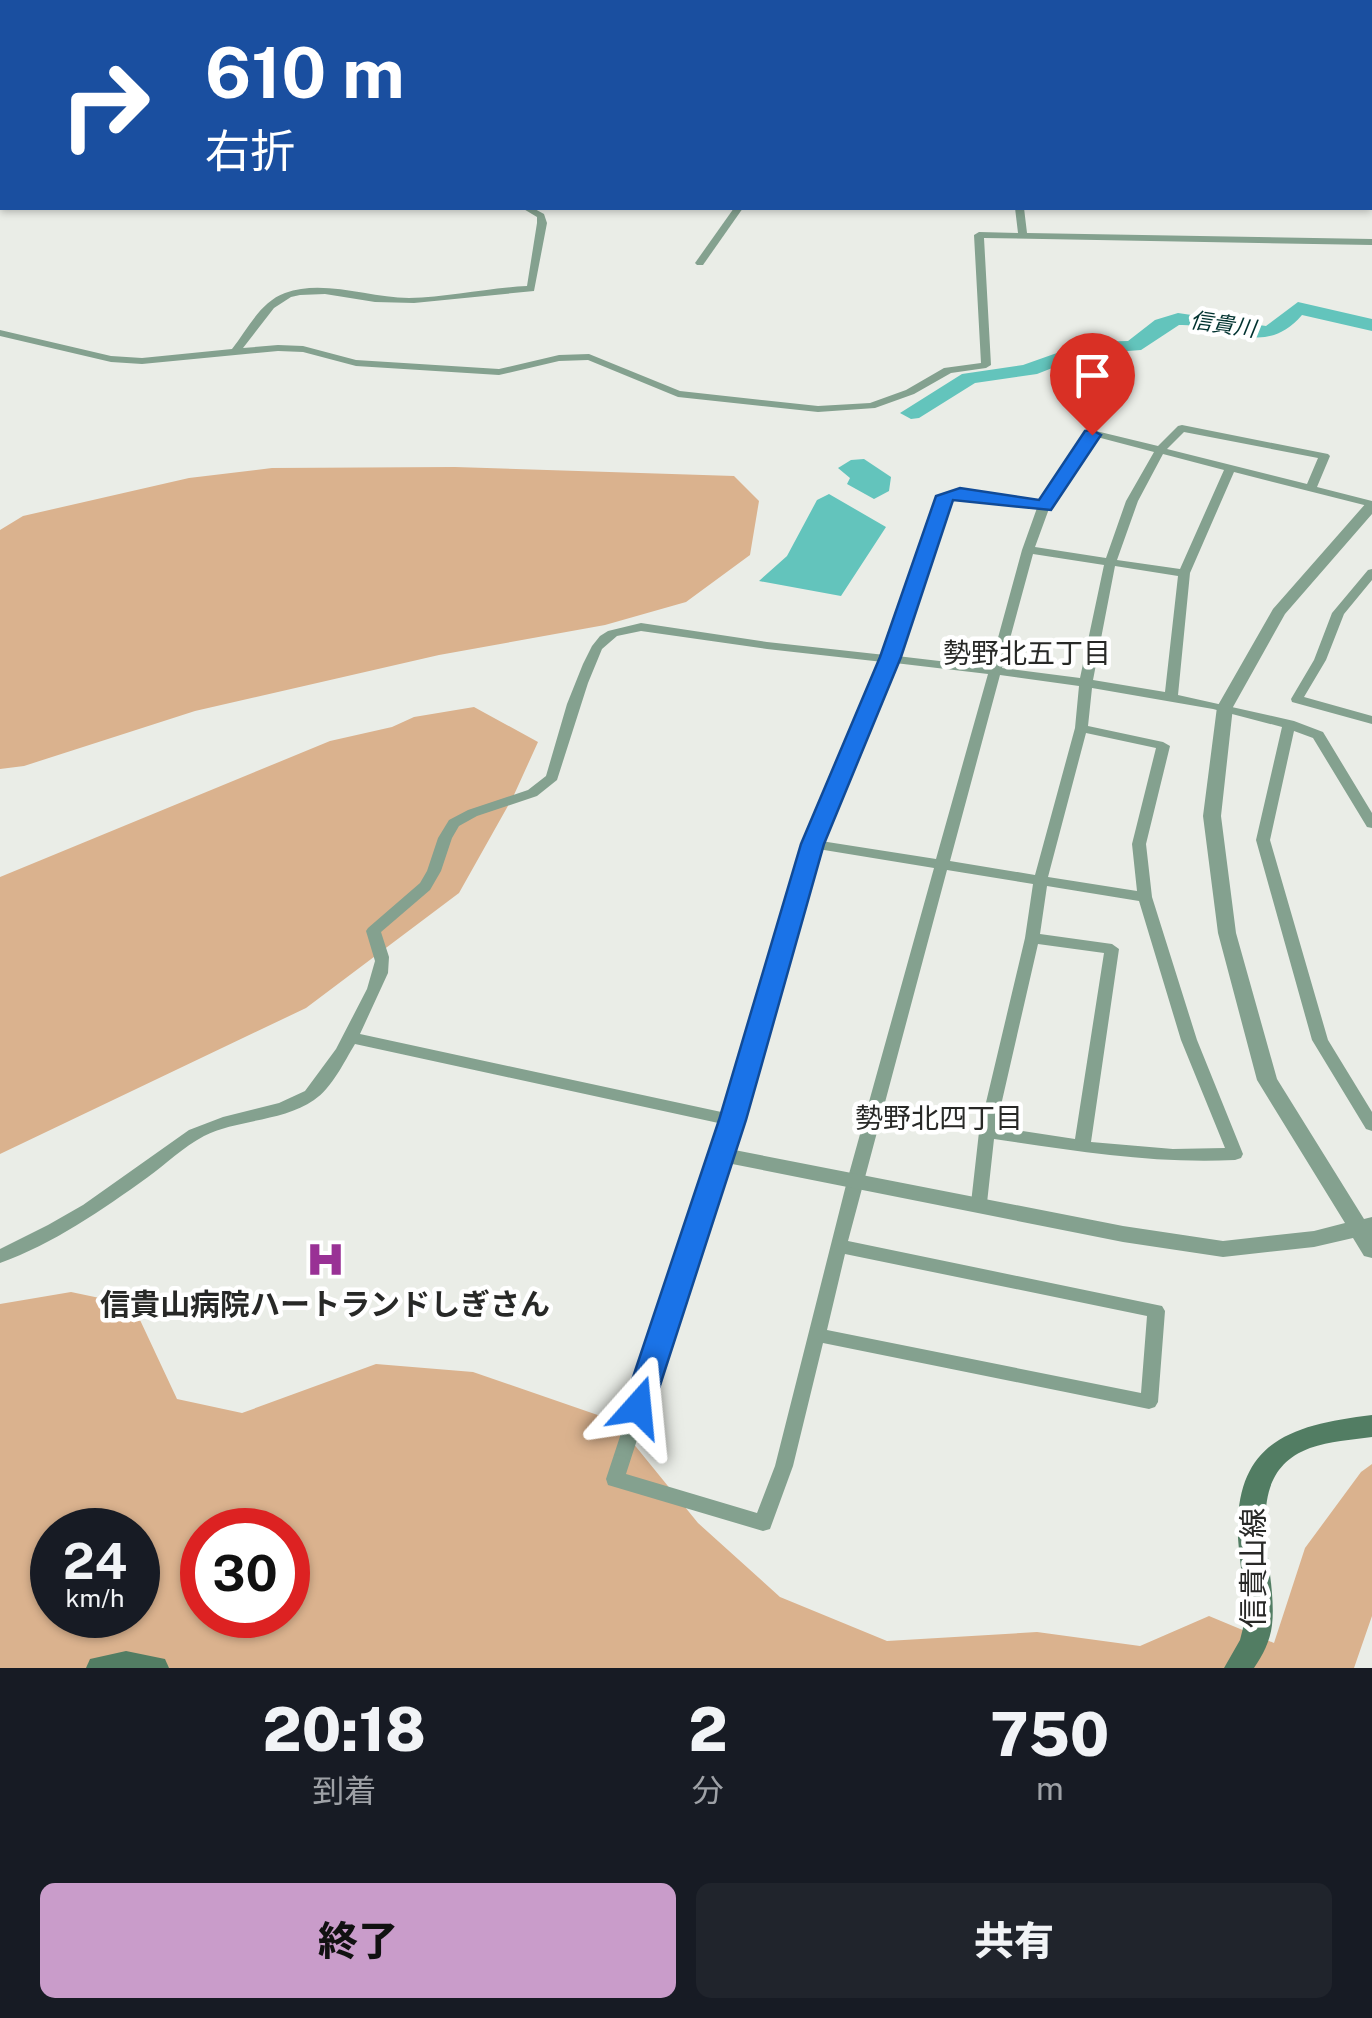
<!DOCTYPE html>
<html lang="ja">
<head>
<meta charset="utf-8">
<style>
	body { margin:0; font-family:"Public Sans","Noto Sans JP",sans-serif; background:#20242c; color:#f1f3f6; height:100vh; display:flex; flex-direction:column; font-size:38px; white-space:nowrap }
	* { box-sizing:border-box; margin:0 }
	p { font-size:32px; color:#9ea1a6 }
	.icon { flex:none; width:55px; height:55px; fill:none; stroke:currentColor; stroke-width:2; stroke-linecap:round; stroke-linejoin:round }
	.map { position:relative; height:1668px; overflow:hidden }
	.sheet { display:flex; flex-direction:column; background:#171b24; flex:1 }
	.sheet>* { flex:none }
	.banner { position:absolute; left:0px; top:0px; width:1372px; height:210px; box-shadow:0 2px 8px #0004; background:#1a4fa0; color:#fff; overflow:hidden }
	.speed { position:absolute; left:30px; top:1508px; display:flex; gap:20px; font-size:50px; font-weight:700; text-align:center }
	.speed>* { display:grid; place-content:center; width:130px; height:130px; border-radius:50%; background:#171b24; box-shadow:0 2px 8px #0004; line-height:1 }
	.speed small { font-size:25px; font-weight:400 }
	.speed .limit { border:15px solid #d22; background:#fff; color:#111 }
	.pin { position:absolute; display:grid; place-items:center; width:85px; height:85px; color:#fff; margin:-102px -42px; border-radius:50% 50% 50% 0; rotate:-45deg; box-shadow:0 0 10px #0007 }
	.pin .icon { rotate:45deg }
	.me { position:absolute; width:110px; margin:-55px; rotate:18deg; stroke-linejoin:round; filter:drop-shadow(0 0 8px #0008) }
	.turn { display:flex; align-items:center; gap:35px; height:210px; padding:0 40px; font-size:45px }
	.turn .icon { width:130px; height:130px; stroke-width:2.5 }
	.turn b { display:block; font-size:70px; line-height:85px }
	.eta { display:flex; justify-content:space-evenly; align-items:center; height:170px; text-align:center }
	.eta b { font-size:60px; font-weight:800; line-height:70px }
	.primary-button { display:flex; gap:20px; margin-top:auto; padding:20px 40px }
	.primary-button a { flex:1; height:115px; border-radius:15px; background:#c99cca; color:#111; font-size:40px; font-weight:800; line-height:115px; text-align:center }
	.primary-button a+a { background:#20242c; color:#f1f3f6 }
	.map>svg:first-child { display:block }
	.green { fill:#dab28e; fill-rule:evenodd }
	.water { fill:#63c4bc }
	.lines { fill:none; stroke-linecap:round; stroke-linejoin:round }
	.river { fill:#63c4bc; fill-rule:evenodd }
	.minor { fill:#84a18f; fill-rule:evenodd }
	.tertiary { fill:#84a18f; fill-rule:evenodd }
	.secondary { fill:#527d63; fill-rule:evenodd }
	.route { fill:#1a73e8; stroke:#114b97; stroke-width:2.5 }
	.labels { text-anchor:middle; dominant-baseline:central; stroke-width:9; stroke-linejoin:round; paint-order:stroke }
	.far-water-label { font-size:22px; font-style:italic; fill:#01322f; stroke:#fff }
	.neighbourhood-label { font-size:28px; fill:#282927; stroke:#fff }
	.near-poi-label { font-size:30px; font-weight:bold; fill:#282927; stroke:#fff }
	.near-street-label { font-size:30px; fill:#282927; stroke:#fff }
</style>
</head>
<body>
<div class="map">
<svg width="1372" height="1668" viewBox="0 0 1372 1668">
	<rect width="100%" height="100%" fill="#eaede7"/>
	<g class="green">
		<path d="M455 467 734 476 759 501 750 555 686 602 605 625 439 655 195 711 24 766 0 769V530L23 516 189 478 272 468Z"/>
		<path d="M474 707 538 742 513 797 459 893 306 1008 0 1154V877L330 741 392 727 414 717Z"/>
		<path d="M71 1292 133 1305 177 1399 242 1413 376 1364 473 1372 615 1421 698 1523 780 1597 887 1641 1037 1632 1140 1646 1209 1616 1274 1643 1305 1548 1361 1472 1372 1464V1616L1354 1668H0V1304ZM52 1530H138V1615H52ZM202 1530H288V1615H202Z"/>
	</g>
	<g class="water">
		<path d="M864 459 891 477 889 491 874 499 847 484 850 478 838 468 851 460Z"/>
		<path d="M829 494 886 527 841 596 759 581 787 556 817 500Z"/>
	</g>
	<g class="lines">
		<path class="river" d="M1298 302 1372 319V331L1302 315C1263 360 1227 323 1179 325L1141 350 1088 354 1037 374 975 383 919 418 911 419 900 413 962 374 1023 365 1088 342 1128 341 1155 320 1178 313 1266 326Z"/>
		<g class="minor">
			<path d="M517 0H527L524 2H515Z"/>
			<path d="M602 0H610L611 2H603Z"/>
			<path d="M681 0H690L687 2H679Z"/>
			<path d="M0 85H2V90L0 91Z"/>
			<path d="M522 208H533L544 214 547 223 534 291 414 303 375 302 325 294 300 295 291 297 274 308 243 348 278 345 303 346 356 360 499 369 559 355 589 354 680 391 818 406 870 403 906 390 944 368 981 363 974 235 979 232 1018 233 1015 208H1024L1027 233 1372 239V245L984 238 991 365 986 368 951 373 914 394 875 408 818 412 678 397 588 360 559 361 499 375 356 366 303 352 278 351 142 364 111 362 0 336V330L111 356 142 358 232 349C247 330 260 302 285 293 324 279 369 298 409 298 449 297 487 288 527 286L537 223V217Z"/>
			<path d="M734 208H743L703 265H697L695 263Z"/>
			<path d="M1182 425 1328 454 1330 456 1317 487 1372 501V507L1234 472 1190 573 1178 695 1294 721 1323 732 1372 813V828L1367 827 1313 738 1294 731 1270 840 1328 1040 1372 1112V1131L1366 1129 1312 1040 1256 840 1282 727 1213 709 1092 688 1088 726 1163 742 1170 746 1146 844 1152 897 1197 1040 1243 1154 1241 1158 1235 1160C1153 1164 1075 1151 994 1139L987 1203 985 1207 979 1209 973 1207 971 1203 979 1132 1025 938 1033 884 947 870 848 1241 1162 1306 1165 1311 1158 1402 1155 1407 1149 1409 823 1343 793 1466 770 1529 763 1531 608 1485 606 1479 723 1124 355 1044C344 1062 332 1088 314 1100 282 1122 238 1119 204 1136 183 1147 166 1164 148 1177 102 1210 53 1244 0 1263V1249L48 1225 83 1205 189 1130 223 1117 279 1103 305 1091 336 1049 367 989 375 961 366 931 368 928 420 883 427 871 438 838 449 820 468 810 528 790 546 776 567 704 583 664 592 646 600 636 608 631 641 623 767 642 885 655 941 494 960 490 1041 502 1084 435 1096 431 1158 446 1178 426ZM1184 432 1318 458 1307 484 1167 449ZM1097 437 1154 452 1126 501 1106 558 1035 547 1050 506 1092 439ZM1163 454 1224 470 1180 569 1117 560 1138 501ZM960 496 1037 508 1022 550 990 667 897 656 950 498ZM1033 554 1104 565 1080 678 1002 668ZM1115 566 1178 576 1165 692 1093 680ZM641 631 767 649 883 662 806 844 726 1113 360 1034 388 973 389 957 381 932 430 890 441 871 452 838 459 826 477 816 537 796 557 780 588 683 602 649 617 636ZM895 663 988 674 936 859 821 841ZM1000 675 1079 686 1075 728 1035 875 950 861ZM1086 733 1156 748 1132 844 1137 891 1048 877ZM818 849 934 868 847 1181 775 1466 757 1513 626 1474 740 1120ZM1047 886 1139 901 1181 1040 1225 1148 1173 1149 1091 1142 1119 949 1112 944 1040 934ZM1038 944 1104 953 1075 1139 996 1127ZM845 1254 1147 1316 1141 1393 827 1330Z"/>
			<path d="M1372 569V580L1344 614 1326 660 1304 697 1372 716V724L1292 702 1291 699 1314 660 1332 613 1368 570Z"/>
		</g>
		<path class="tertiary" d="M1372 501V514L1285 614 1233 707 1221 816 1236 933 1277 1079 1364 1219 1372 1217V1258L1364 1256 1353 1238 1314 1247 1223 1257 1123 1242 712 1160 709 1155 712 1150 719 1147 1123 1226 1223 1241 1314 1231 1345 1223 1257 1080 1218 933 1203 816 1217 707 1273 609 1367 502Z"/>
		<g class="secondary">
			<path d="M1372 1415V1437C1351 1440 1330 1441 1310 1448 1235 1476 1279 1567 1272 1625 1270 1641 1263 1655 1254 1668H1224L1240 1640 1244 1624C1246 1595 1240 1567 1238 1538 1234 1442 1290 1425 1372 1415Z"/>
			<path d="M126 1651 165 1659 169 1668H86L90 1659Z"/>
		</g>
	</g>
	<path class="route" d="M1092 430 1101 435 1051 510 953 500 901 657 824 844 746 1120 653 1407 648 1416 638 1419 627 1416 623 1407 719 1120 801 844 880 657 936 496 960 488 1039 500 1085 431Z"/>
	<defs>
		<symbol id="hospital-bare" viewBox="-9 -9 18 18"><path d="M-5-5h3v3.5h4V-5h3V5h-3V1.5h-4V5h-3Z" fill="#993195" stroke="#fff" stroke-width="2.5" paint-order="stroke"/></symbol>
	</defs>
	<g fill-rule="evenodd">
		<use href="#hospital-bare" x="298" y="1232" width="55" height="55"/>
	</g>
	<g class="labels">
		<g class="far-water-label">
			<text transform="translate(1223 324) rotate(8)">信貴川</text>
		</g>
		<g class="neighbourhood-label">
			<text x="1027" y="652">勢野北五丁目</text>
			<text x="939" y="1117">勢野北四丁目</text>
		</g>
		<g class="near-poi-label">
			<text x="325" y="1304">信貴山病院ハートランドしぎさん</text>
		</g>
		<g class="near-street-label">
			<text transform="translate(1253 1568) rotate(-90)">信貴山線</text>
		</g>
	</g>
</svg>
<div class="speed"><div>24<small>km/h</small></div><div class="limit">30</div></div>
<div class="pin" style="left:1092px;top:435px;background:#d93025"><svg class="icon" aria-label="arrive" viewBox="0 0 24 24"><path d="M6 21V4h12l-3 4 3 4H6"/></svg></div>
<svg class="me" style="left:638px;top:1407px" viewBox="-20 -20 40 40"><path d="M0-17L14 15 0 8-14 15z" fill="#1a73e8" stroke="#fff" stroke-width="4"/></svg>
<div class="banner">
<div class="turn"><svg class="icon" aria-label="right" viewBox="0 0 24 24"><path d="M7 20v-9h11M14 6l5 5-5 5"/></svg><div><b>610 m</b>右折</div></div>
</div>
</div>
<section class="sheet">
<div class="eta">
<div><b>20:18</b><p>到着</p></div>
<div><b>2</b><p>分</p></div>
<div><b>750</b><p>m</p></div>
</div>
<div class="primary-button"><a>終了</a><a>共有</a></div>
</section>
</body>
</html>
